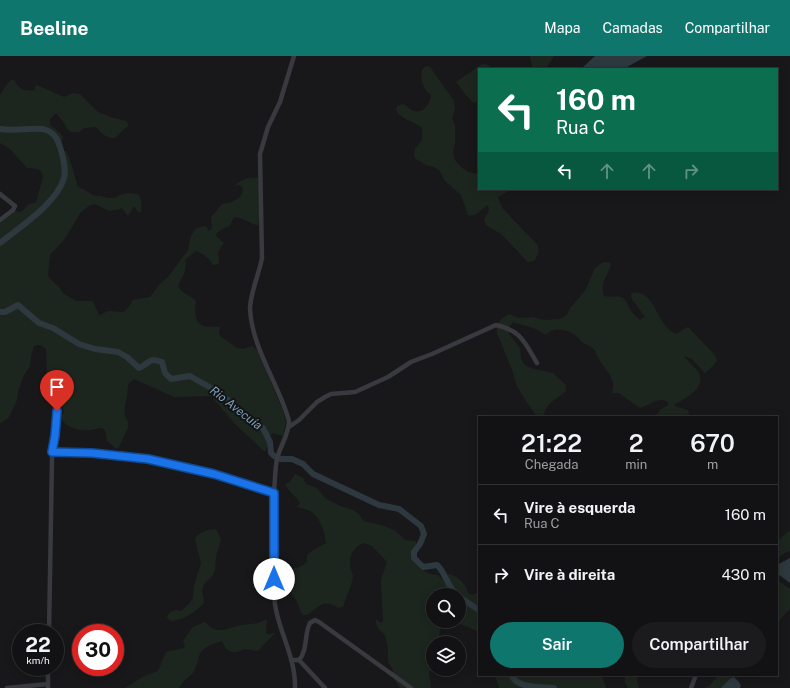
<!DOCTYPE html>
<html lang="pt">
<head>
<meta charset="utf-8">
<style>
	body { margin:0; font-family:"Public Sans",sans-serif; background:#1b1b1d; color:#f1f3f6; height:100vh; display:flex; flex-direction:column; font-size:15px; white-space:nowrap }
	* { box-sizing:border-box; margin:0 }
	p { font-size:13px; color:#9c9ea0 }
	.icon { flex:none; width:22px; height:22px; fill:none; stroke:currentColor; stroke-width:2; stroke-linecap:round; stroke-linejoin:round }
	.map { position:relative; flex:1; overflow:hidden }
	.panel { position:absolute; left:478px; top:360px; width:300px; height:260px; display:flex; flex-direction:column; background:#121214; border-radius:0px; box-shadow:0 2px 10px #0003,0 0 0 1px #313234 }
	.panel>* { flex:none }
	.top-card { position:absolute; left:478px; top:12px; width:300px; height:122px; border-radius:0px; box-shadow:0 2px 10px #0003,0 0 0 1px #313234; background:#0b6e4f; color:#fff; overflow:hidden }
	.controls { position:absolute; left:426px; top:532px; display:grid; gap:8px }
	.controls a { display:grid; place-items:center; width:40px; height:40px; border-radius:50%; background:#121214; box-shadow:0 2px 10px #0003,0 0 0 1px #313234; font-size:20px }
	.speed { position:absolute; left:12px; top:568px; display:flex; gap:8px; font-size:20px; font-weight:700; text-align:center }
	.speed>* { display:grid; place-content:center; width:52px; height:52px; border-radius:50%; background:#121214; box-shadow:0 2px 10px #0003,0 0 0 1px #313234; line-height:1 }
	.speed small { font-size:10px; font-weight:400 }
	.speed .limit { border:6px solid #d22; background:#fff; color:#111 }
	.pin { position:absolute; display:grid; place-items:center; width:34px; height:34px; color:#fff; margin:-41px -17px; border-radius:50% 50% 50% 0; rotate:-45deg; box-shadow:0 0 4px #0007 }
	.pin .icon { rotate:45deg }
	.me { position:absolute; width:44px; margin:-22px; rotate:0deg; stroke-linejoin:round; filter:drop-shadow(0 0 3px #0008) }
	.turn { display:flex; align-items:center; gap:14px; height:84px; padding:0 12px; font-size:18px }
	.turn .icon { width:52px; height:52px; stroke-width:2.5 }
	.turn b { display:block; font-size:28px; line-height:34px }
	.lanes { display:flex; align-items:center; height:38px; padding:0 12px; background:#0003; justify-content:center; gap:20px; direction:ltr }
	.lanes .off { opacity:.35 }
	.eta { display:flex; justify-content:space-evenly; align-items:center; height:68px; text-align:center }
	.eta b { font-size:24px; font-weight:600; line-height:28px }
	.button { display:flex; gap:8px; margin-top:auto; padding:8px 12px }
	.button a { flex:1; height:46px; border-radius:24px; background:#0f766e; color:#fff; font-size:16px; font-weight:600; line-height:46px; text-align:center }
	.button a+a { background:#1b1b1d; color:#f1f3f6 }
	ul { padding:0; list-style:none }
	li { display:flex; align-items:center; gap:12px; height:60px; padding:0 12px; border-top:1px solid #313234 }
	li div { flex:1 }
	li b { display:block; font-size:15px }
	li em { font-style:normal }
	header { display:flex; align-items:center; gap:24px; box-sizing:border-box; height:56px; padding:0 20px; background:#0f766e; color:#fff }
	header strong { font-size:19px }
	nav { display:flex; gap:22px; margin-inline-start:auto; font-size:14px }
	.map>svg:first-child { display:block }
	.green { fill:#1d261e }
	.water { fill:#2d393f }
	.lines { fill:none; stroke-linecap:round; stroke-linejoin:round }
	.river { stroke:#2d393f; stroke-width:6 }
	.minor { stroke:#383a3f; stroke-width:4.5 }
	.route-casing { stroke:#114b97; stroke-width:10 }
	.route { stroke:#1a73e8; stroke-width:7 }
	.labels { text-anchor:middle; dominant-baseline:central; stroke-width:4; stroke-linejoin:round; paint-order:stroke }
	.water-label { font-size:12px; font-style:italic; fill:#7ea2b8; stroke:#131315 }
</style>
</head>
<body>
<header>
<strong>Beeline</strong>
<nav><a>Mapa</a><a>Camadas</a><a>Compartilhar</a></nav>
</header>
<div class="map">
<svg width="790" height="632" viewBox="0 0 790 632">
	<rect width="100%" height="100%" fill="#18181a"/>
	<g class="green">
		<path d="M530 0H554L547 11V13H530L532 11Z"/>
		<path d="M482 8 489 9 492 13H479V45L474 47C467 42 462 33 456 26Z"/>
		<path d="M427 10 430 11 454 45 455 53 452 62 455 69V87L453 95 454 103 461 111 468 116 479 118V133H513L498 141 502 152 537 188C540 195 538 199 534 205L528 206 501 178 486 169 484 164 489 154 488 149C482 152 476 162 468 159L461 139 445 125 439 114 434 111 426 109 416 103 414 100 415 93 422 84V72C414 65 399 63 396 53L397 50 403 48C408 50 410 54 414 55 424 58 430 47 431 39 428 37 425 34 424 31 421 25 419 12 427 10Z"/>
		<path d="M13 23C16 25 16 28 19 31 23 35 30 35 35 34V30L37 29 64 41 73 37 80 38 98 56 114 62 126 65 129 69 115 82C106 82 102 78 96 71L84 72 79 76H71L67 73 65 68 56 57 50 63V69L60 77 63 82 57 94 66 95C72 107 74 119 78 131L85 134 94 140H101L107 142H115L122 138 129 137 138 138C142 143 142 150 141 156H138L134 150 128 160 122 152 116 154 109 155 95 148 90 149 81 156 64 184 50 199 48 218 49 222 59 231 64 238 76 245H93L99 259H100L108 255 123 256 128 252 133 244 150 241 160 228 168 221 188 194 191 180 194 175 197 172 205 170 207 171 208 175 211 174 212 171 211 161 222 148C232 147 246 142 242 130L239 129 234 130C242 123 249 120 259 122L260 159 258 169C251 169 245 162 235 161L233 163 230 170 222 173 216 178 217 181 224 187 218 196 219 208 213 209C209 202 204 198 196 195L185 204C188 214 182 221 178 230 182 238 190 239 196 245 195 254 193 266 204 270 209 272 215 270 220 271L219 276 220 280 237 292 243 293 252 290 257 294 283 355 286 366 283 380 272 377 265 396 235 368 211 340 174 341 134 323 129 327C127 331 128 336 127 340 126 349 121 357 128 365V372L118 393 114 391 107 385 105 374 102 372C97 372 94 374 90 374 81 376 62 371 61 360L64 357 56 330 50 326 47 319 46 293C42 289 39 288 34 290L31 300 30 310 23 321 18 336 17 344 9 361 0 368V167L14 155 21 156 29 148 35 147C38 143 38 140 39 135 44 120 47 112 27 112L10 93 0 87V39L8 27Z"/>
		<path d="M605 206 611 207C609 219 599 228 604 240 610 242 618 239 623 242 627 245 628 251 631 255 634 259 637 262 640 264L645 261 632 243 631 237C656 231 656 272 677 278L682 274 688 271 715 299 717 304 714 309 705 317 692 303 684 300C688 306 696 312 699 317 706 332 685 343 675 348L674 350 688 354 690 361H655L660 354 668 349V346C659 340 649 350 640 352L619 337H612C617 322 605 314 598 302 596 299 596 295 594 293 592 291 587 289 583 287 580 284 576 279 572 277 563 273 552 271 546 279L536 273 513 266 509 271V278L520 292 521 303 525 309 530 312 553 317 566 329V335C557 343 545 347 544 360L546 361H537L523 340 517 330 512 314 497 277C496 268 501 262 509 258L519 262 532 261 544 264 561 263 567 259 570 252 579 242 586 233 595 212 600 208Z"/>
		<path d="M295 418 303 422 306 428 317 432 325 442 340 450 353 454 359 458 363 465 381 469 394 474 405 484 416 485 417 489 412 501 414 506 420 513 430 518 438 519 444 526 446 520 450 518C456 520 462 525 465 530 467 532 467 537 470 538 474 540 477 537 479 535V579L475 574 453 565H459V539H433V565H441V568L438 587H433V605L429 617 431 632H400L393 621V614L388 606V592L385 579 377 571 376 566V563L381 567 383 565 381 524 387 506 372 490 364 487C355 490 349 498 350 509 350 513 353 517 353 521 352 528 345 544 343 551L338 552C322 542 320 551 307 559H303C299 554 299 549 296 544 289 532 283 529 288 514L302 510 307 506V499L312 495 326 487C325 477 320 460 310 455 306 453 301 452 297 451L300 447C296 440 288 435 285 428L290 426Z"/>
		<path d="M216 473 221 483 216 501 215 514 213 519 204 528 202 534 204 547C195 556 184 564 171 565L167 561 170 556 175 554 181 555 189 548 193 542 194 530 201 507 195 483C200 475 207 474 216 473Z"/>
		<path d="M790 474V495L786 496 777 503V485Z"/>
		<path d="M777 524 790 533V553L783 560 777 568Z"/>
		<path d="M265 564H267L266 577 268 578 275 577 258 595 245 593 237 596H232L226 593 222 585 210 589 204 593 200 597 197 608 193 617 184 625 179 632H125L144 620 158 615 166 596 184 592 185 589 183 585 193 571 205 566C218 581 227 571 243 569 252 567 257 569 265 564Z"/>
		<path d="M495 619H530L531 620 569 621 574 619H602L606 632H499Z"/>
		<path d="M625 619H637V623L639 632H628L625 626Z"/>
		<path d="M719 619H731L730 627 726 632H704L709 630Z"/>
	</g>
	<g class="water">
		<path d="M595 0H647L627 11 626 13H581Z"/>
		<path d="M790 502V527L778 518 777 509Z"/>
		<path d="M734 621 739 626 741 630 740 632H721L731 622Z"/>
	</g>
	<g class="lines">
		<g class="river">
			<path d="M0 73C13 76 36 70 46 74 57 78 59 87 62 98 64 106 66 114 64 122 57 147 20 171 0 187"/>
			<path d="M0 256H5L18 249 39 267 53 272 79 288 95 293 118 296 127 301 139 312C150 307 148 301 162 306L165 317 171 323 190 320 218 336 229 345 236 355 263 372 270 386 271 397 274 400 281 403H292L303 408 313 418 379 449 399 453 421 470 424 478 420 488 414 496V502L423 511 437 509C446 517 446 529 457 539"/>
			<path d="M459 541 479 554"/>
			<path d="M512 619C515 632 540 631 554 632"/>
		</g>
		<g class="minor">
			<path d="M294 0 280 46 268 71 260 98 262 202C259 218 250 238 250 253 252 293 279 328 289 365 289 381 277 393 276 409 272 452 273 495 274 538 275 570 296 599 295 632"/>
			<path d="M0 138 15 150 13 154 0 164"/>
			<path d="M289 371 299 364 317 346 325 341 331 338 355 336 388 321 411 306 432 298 496 269C521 274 525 287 537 307"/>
			<path d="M52 396 92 397 148 403 214 418 274 437"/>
			<path d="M49 577 52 402 55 380 58 330"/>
			<path d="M291 604H299L325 632"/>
			<path d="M299 604C308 594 304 578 310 567L315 564 319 566 411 632"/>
			<path d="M7 632 48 628"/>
			<path d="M48 632V611"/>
			<path d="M691 632 696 619"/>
		</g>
	</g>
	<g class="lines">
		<defs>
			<path id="route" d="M57 355 55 380 52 396 92 397 148 403 214 418 274 437V523"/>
		</defs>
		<use href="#route" class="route-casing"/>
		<use href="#route" class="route"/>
	</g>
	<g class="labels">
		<g class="water-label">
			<text transform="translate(236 352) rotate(38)">Rio Avecuía</text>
		</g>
	</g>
</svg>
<div class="controls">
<a><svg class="icon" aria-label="search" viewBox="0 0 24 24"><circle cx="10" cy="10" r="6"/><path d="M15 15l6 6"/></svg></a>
<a><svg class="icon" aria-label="layers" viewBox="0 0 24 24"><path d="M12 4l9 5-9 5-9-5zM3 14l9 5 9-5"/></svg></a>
</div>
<div class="speed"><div>22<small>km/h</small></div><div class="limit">30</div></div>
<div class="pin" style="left:57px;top:355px;background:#d93025"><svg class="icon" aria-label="arrive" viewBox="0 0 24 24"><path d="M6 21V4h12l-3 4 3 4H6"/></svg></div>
<svg class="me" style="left:274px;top:523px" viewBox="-20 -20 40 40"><circle r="19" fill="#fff"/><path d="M0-13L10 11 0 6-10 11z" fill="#1a73e8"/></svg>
<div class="top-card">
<div class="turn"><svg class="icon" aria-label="left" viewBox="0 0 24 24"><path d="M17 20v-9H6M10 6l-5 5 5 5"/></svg><div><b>160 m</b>Rua C</div></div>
<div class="lanes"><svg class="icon" aria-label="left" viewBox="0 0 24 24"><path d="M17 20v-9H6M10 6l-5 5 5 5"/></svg><svg class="icon off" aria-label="ahead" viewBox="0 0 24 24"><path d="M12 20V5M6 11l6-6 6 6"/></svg><svg class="icon off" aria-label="ahead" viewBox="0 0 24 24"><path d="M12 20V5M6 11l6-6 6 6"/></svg><svg class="icon off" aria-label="right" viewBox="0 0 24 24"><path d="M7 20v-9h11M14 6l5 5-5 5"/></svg></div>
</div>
<section class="panel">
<div class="eta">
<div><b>21:22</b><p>Chegada</p></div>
<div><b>2</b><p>min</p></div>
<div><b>670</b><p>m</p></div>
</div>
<ul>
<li><svg class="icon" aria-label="left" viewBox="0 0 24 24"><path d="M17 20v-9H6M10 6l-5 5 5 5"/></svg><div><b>Vire à esquerda</b><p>Rua C</p></div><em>160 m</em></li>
<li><svg class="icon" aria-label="right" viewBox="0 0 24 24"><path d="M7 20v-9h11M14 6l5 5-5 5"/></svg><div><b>Vire à direita</b></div><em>430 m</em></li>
</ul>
<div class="button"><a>Sair</a><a>Compartilhar</a></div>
</section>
</div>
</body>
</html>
